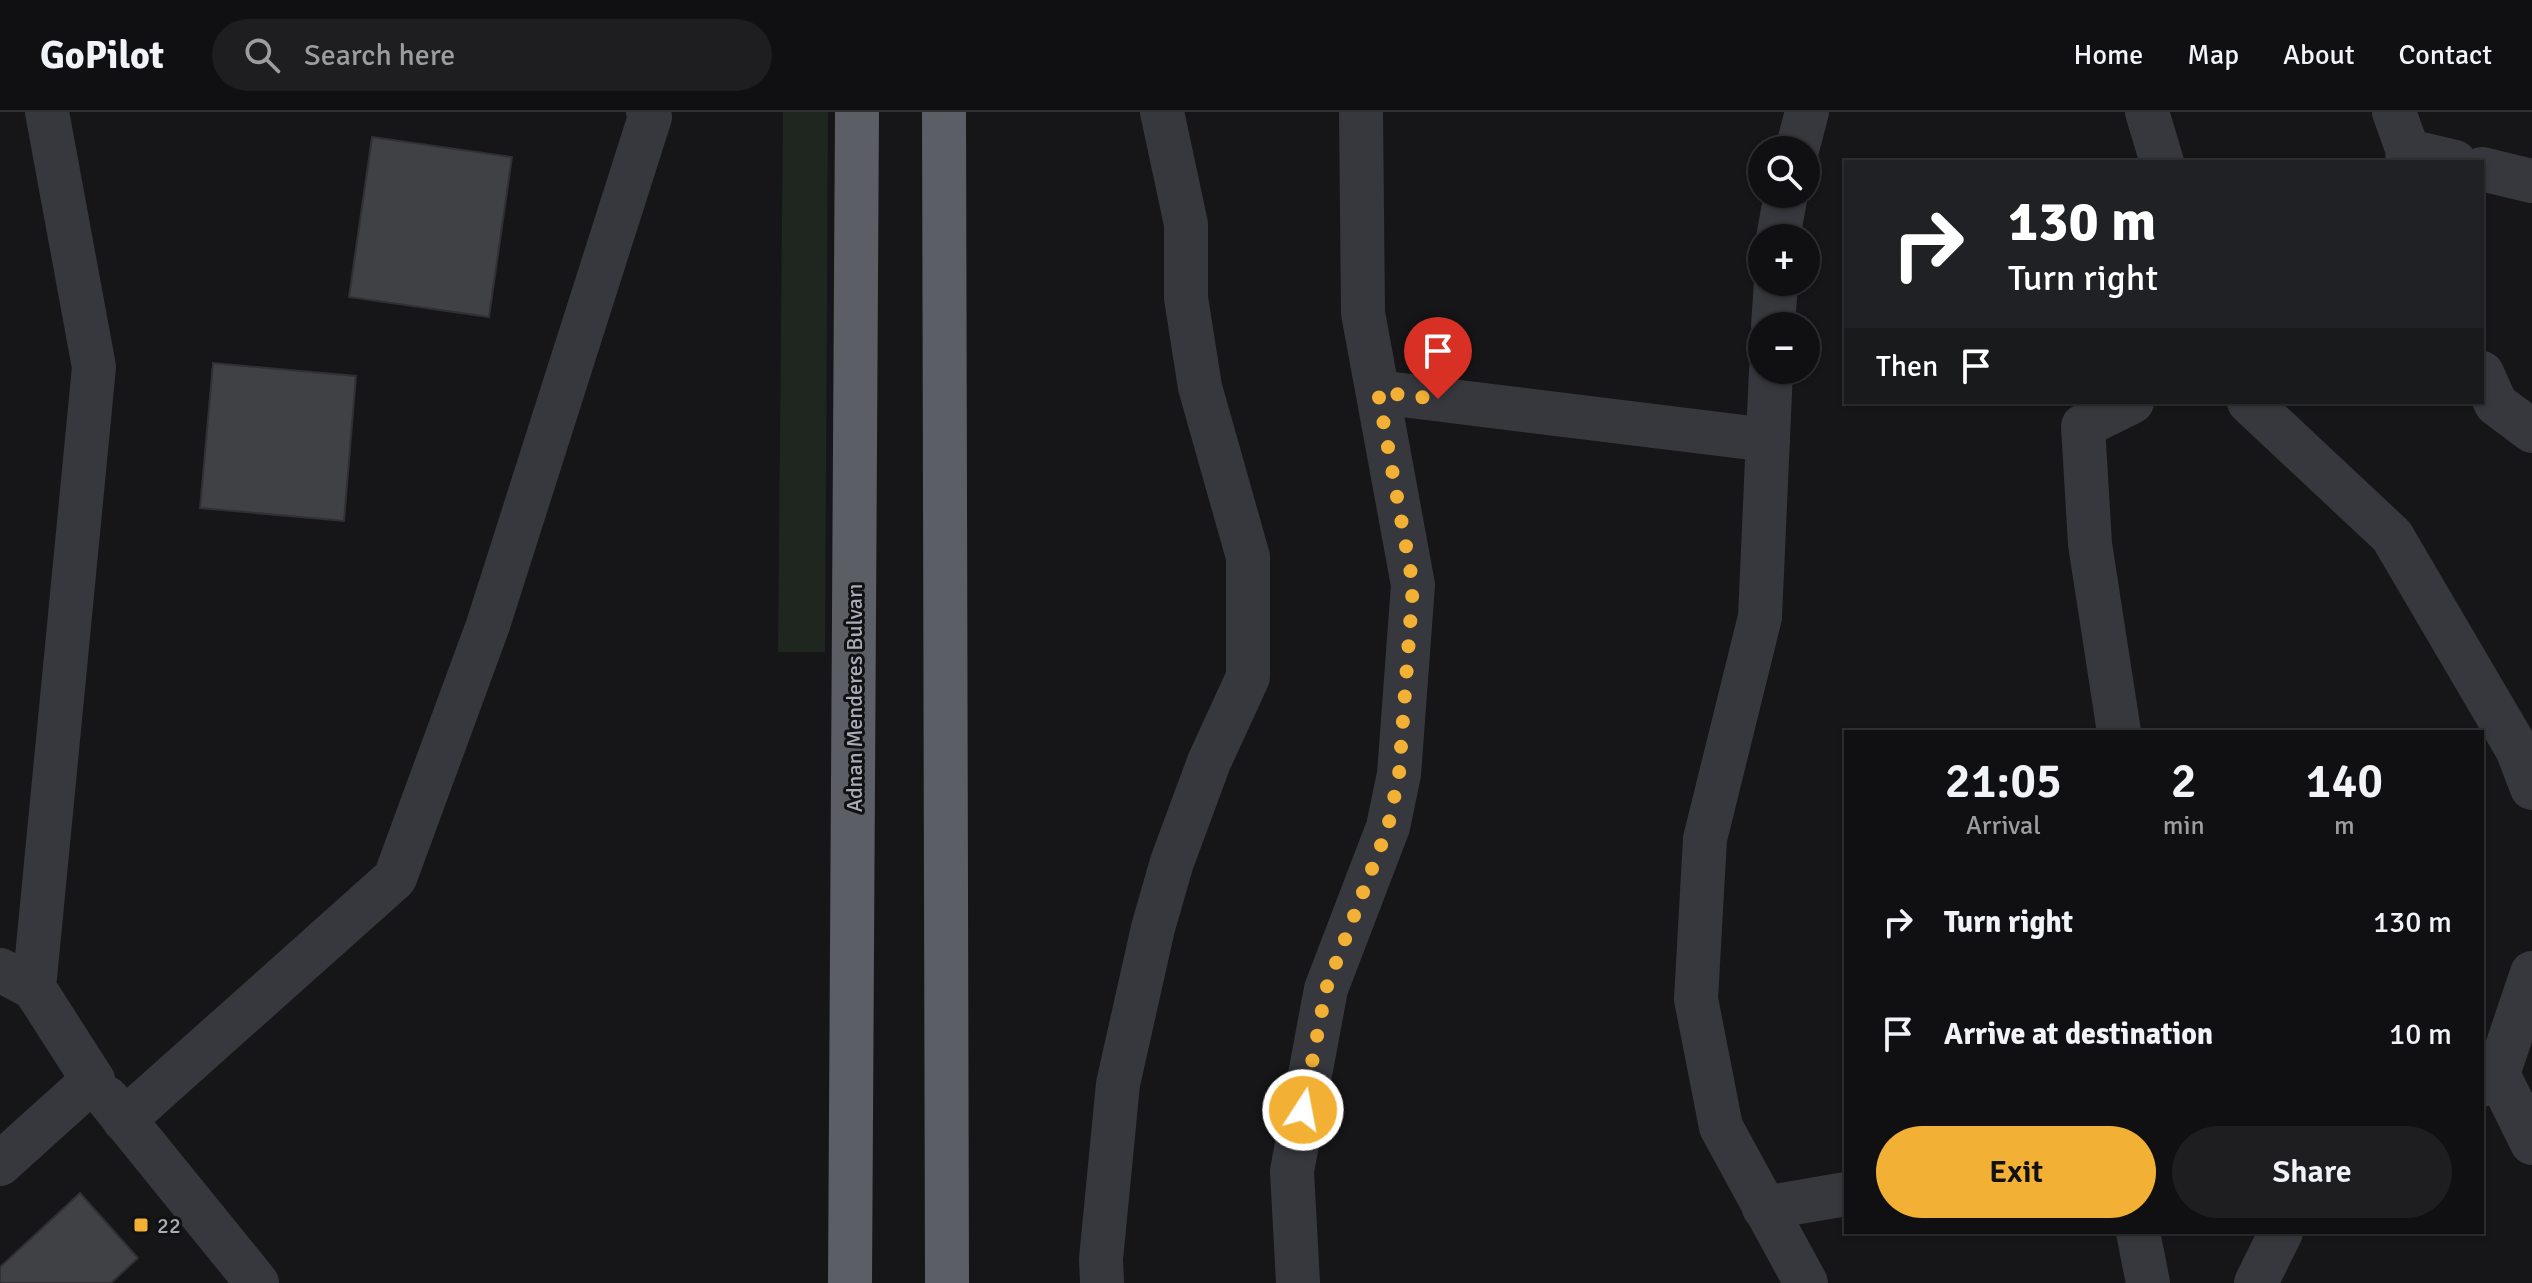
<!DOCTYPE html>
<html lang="en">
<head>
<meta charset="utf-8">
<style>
	body { margin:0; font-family:Signika,sans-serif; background:#1e1e20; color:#f1f3f6; height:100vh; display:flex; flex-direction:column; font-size:30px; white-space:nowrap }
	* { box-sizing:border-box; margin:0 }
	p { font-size:26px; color:#9c9d9f }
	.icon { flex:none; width:44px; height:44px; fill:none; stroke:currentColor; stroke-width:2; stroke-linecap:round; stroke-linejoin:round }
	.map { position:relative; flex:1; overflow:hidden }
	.side { position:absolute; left:1844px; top:618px; width:640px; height:504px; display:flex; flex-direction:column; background:#101012; border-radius:0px; box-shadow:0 2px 6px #0004,0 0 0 2px #303032 }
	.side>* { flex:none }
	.guide { position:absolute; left:1844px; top:48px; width:640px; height:244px; border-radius:0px; box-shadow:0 2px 6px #0004,0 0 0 2px #303032; background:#202124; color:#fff; overflow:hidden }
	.buttons { position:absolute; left:1748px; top:24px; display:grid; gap:16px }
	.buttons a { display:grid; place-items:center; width:72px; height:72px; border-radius:50%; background:#101012; box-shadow:0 2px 6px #0004,0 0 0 2px #303032; font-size:40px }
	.pin { position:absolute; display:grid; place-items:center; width:68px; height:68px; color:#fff; margin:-82px -34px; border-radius:50% 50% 50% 0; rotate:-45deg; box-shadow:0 0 8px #0007 }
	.pin .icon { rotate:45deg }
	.me { position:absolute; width:88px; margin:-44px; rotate:11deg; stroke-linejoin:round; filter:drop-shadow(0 0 6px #0008) }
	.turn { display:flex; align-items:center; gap:28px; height:168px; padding:0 32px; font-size:36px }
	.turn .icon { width:104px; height:104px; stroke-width:2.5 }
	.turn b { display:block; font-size:56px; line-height:68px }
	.then { display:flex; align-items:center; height:76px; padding:0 32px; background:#0003; gap:16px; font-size:30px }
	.eta { display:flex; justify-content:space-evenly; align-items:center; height:136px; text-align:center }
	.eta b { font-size:48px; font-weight:600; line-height:56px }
	.action { display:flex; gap:16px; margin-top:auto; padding:16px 32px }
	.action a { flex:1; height:92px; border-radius:48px; background:#f2b134; color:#111; font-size:32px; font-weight:600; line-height:92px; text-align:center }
	.action a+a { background:#1e1e20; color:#f1f3f6 }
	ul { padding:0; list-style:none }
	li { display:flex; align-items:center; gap:24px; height:112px; padding:0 32px }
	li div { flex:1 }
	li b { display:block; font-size:30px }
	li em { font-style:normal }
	header { display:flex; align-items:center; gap:48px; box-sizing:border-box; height:112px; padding:0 40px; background:#101012; border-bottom:2px solid #303032 }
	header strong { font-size:38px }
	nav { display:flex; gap:44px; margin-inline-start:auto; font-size:28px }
	.search { width:560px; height:72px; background:#1e1e20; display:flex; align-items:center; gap:20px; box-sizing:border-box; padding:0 28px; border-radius:44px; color:#9c9d9f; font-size:30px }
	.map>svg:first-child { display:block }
	.green { fill:#1e261f }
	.building { fill:#404145; stroke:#303034; stroke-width:2 }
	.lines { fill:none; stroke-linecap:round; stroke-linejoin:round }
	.minor { stroke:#37383d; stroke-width:44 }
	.tertiary { stroke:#37383d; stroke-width:44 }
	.trunk { stroke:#5b5e65; stroke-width:44 }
	.route { stroke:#f2b134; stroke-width:14; stroke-dasharray:0 25.2 }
	.poi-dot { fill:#f2b134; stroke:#111113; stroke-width:3 }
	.labels { text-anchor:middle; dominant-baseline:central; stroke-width:6; stroke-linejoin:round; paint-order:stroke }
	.street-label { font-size:22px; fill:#a8adb8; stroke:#111113 }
	.poi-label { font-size:22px; fill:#a8adb8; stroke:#111113; text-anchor:start }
</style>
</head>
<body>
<header>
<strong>GoPilot</strong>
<div class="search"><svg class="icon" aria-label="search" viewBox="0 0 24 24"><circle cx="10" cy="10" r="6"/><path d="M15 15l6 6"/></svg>Search here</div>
<nav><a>Home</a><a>Map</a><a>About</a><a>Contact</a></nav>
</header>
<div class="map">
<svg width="2532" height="1171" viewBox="0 0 2532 1171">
	<rect width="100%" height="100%" fill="#161618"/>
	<path class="green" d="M783 0H828L825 540H778Z"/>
	<g class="building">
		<path d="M372 25 512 45 489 205 349 185Z"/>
		<path d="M213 251 356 264 344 409 200 396Z"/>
		<path d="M80 1081 138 1146 111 1171H0V1155Z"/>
	</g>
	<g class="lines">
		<g class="minor">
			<path d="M2147 0 2162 50"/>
			<path d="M2394 0 2408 39"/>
			<path d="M1797 38 1807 0"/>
			<path d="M2407 50 2408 39 2455 50"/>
			<path d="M2482 57 2532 69"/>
			<path d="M1778 126 1786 82"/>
			<path d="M1773 214 1776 170"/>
			<path d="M1771 258 1760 505 1705 727 1696 887 1721 1015 1806 1171"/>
			<path d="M2482 261 2496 292 2532 319"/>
			<path d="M1378 280 1768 328"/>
			<path d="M2249 290 2392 424 2517 637 2532 676"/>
			<path d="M2119 620 2090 432 2083 314 2132 290"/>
			<path d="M0 858 34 876"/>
			<path d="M2498 962 2532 861"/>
			<path d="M2482 973 2498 962 2532 1031"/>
			<path d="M107 986 257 1171"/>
			<path d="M124 1008 395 766 488 513 650 5 648 0"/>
			<path d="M1764 1096 1846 1082"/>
			<path d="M2138 1120 2148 1171"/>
			<path d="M1102 1171 1101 1147 1118 972 1153 816 1172 750 1209 650 1248 565V445L1200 275 1186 186V112L1162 0"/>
			<path d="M1298 1171 1292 1059 1326 877 1388 715 1399 662 1413 473 1363 201 1361 0"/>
			<path d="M2256 1171 2281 1120"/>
		</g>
		<path class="tertiary" d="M0 1052 93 968 34 876 94 255 47 0"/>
		<g class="trunk">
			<path d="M944 0 947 1171"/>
			<path d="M850 1171 857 0"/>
		</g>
	</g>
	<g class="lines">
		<path class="route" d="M1303 998 1326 877 1388 715 1399 662 1413 473 1378 280 1438 287"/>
	</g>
	<rect class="poi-dot" x="133" y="1105" width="16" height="16" rx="4"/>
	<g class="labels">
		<g class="street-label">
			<text transform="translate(854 586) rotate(-90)">Adnan Menderes Bulvarı</text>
		</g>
		<g class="poi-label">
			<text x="157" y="1113">22</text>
		</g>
	</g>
</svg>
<div class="buttons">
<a><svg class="icon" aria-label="search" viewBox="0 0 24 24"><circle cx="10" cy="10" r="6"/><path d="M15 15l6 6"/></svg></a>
<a>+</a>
<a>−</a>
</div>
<div class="pin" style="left:1438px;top:287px;background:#d93025"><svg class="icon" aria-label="arrive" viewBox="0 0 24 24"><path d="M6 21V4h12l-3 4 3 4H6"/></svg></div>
<svg class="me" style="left:1303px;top:998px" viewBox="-20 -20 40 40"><circle r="17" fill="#f2b134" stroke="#fff" stroke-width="3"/><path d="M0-11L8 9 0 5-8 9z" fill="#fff"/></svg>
<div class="guide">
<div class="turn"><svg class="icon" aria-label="right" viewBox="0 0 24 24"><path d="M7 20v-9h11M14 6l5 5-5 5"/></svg><div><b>130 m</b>Turn right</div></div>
<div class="then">Then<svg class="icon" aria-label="arrive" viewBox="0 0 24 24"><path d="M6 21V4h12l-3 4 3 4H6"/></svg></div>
</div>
<section class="side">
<div class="eta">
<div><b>21:05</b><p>Arrival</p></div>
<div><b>2</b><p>min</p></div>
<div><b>140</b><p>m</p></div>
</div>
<ul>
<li><svg class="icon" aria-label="right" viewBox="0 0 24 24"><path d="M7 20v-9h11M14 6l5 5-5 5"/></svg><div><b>Turn right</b></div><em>130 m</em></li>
<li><svg class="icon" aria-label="arrive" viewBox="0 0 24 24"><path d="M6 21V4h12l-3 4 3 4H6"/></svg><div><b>Arrive at destination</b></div><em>10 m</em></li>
</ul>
<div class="action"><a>Exit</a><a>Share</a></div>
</section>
</div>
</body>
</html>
